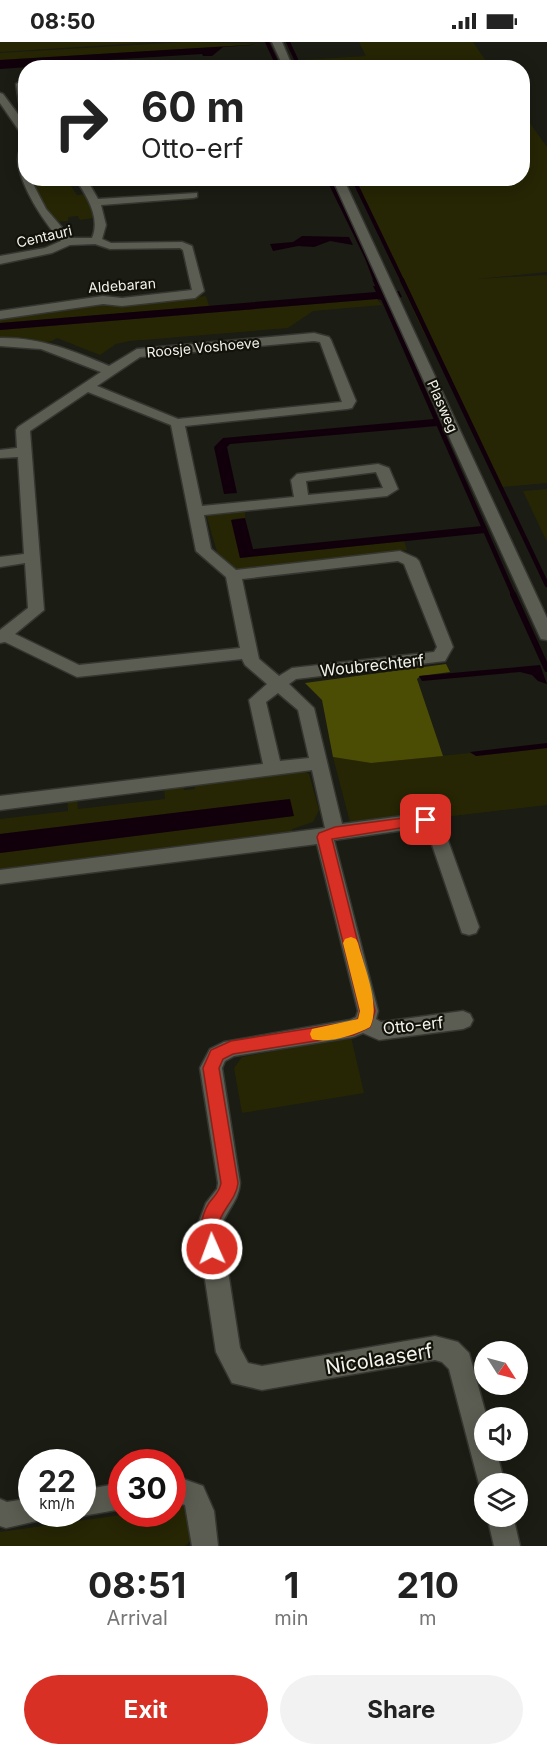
<!DOCTYPE html>
<html lang="en">
<head>
<meta charset="utf-8">
<style>
	body { margin:0; font-family:Inter,sans-serif; background:#f2f2f2; color:#222; height:100vh; display:flex; flex-direction:column; font-size:22px; white-space:nowrap }
	* { box-sizing:border-box; margin:0 }
	p { font-size:20px; color:#767676 }
	.icon { flex:none; width:33px; height:33px; fill:none; stroke:currentColor; stroke-width:2; stroke-linecap:round; stroke-linejoin:round }
	.map { position:relative; height:1504px; overflow:hidden }
	.panel { display:flex; flex-direction:column; background:#fff; flex:1 }
	.panel>* { flex:none }
	.hud { position:absolute; left:18px; top:18px; width:512px; height:126px; border-radius:24px; box-shadow:0 3px 15px #0003; background:#fff; color:#222; overflow:hidden }
	.needle { width:39px; rotate:126deg }
	.fabs { position:absolute; left:474px; top:1299px; display:grid; gap:12px }
	.fabs a { display:grid; place-items:center; width:54px; height:54px; border-radius:50%; background:#fff; box-shadow:0 3px 15px #0003; font-size:30px }
	.speed { position:absolute; left:18px; top:1407px; display:flex; gap:12px; font-size:30px; font-weight:700; text-align:center }
	.speed>* { display:grid; place-content:center; width:78px; height:78px; border-radius:50%; background:#fff; box-shadow:0 3px 15px #0003; line-height:1 }
	.speed small { font-size:15px; font-weight:400 }
	.speed .limit { border:9px solid #d22; background:#fff; color:#111 }
	.pin { position:absolute; display:grid; place-items:center; width:51px; height:51px; color:#fff; margin:-26px; border-radius:12px; box-shadow:0 3px 9px #0006 }
	.me { position:absolute; width:66px; margin:-33px; rotate:358deg; stroke-linejoin:round; filter:drop-shadow(0 0 4px #0008) }
	.turn { display:flex; align-items:center; gap:21px; height:126px; padding:0 24px; font-size:27px }
	.turn .icon { width:78px; height:78px; stroke-width:2.5 }
	.turn b { display:block; font-size:42px; line-height:51px }
	.eta { display:flex; justify-content:space-evenly; align-items:center; height:102px; text-align:center }
	.eta b { font-size:36px; font-weight:700; line-height:42px }
	.button { display:flex; gap:12px; margin-top:auto; padding:12px 24px }
	.button a { flex:1; height:69px; border-radius:36px; background:#d93025; color:#fff; font-size:24px; font-weight:700; line-height:69px; text-align:center }
	.button a+a { background:#f2f2f2; color:#222 }
	.status { display:flex; justify-content:space-between; align-items:center; height:42px; padding:0 30px; background:#fff; direction:ltr }
	.status svg { height:16px; fill:currentColor }
	.map>svg:first-child { display:block }
	.green { fill:#262605 }
	.forest { fill:#4c4d04 }
	.water { fill:#11000b }
	.lines { fill:none; stroke-linecap:round; stroke-linejoin:round }
	.stream-far2 { stroke:#11000b; stroke-width:4 }
	.stream-far1 { stroke:#11000b; stroke-width:4.5 }
	.stream { stroke:#11000b; stroke-width:6 }
	.minor-casing { stroke:#363631; stroke-width:3 }
	.minor { fill:#5c5d52; fill-rule:evenodd }
	.route { fill:#d93025; stroke:#8d1f18; stroke-width:1.5 }
	.slow { fill:#f59e0b }
	.labels { text-anchor:middle; dominant-baseline:central; stroke-width:4.5; stroke-linejoin:round; paint-order:stroke }
	.far-street-label { font-size:14px; fill:#f4f4ee; stroke:#12120a }
	.street-label { font-size:16px; fill:#f4f4ee; stroke:#12120a }
	.near-street-label { font-size:20px; fill:#f4f4ee; stroke:#12120a }
</style>
</head>
<body>
<div class="status"><b>08:50</b><svg viewBox="0 0 49 12"><path d="M0 12V9h3v3zM5 12V6h3v6zM10 12V3h3v9zM15 12V0h3v12zM26 1h20v11H26zM47 4h2v5h-2z"/></svg></div>
<div class="map">
<svg width="547" height="1504" viewBox="0 0 547 1504">
	<rect width="100%" height="100%" fill="#1b1c13"/>
	<g class="green">
		<path d="M0 0H157L0 10Z"/>
		<path d="M186 0 265 2 0 18V11Z"/>
		<path d="M359 0H473L490 25 305 26 302 18 366 14Z"/>
		<path d="M522 70 547 105V230L477 237 547 233V441L502 445 418 279 354 137 522 136Z"/>
		<path d="M32 137H66L77 153 86 152 90 158 93 176 80 178 78 174 68 175V179L56 180 39 156Z"/>
		<path d="M206 254 209 264 0 281V276L45 270 46 272 105 260 107 264Z"/>
		<path d="M377 257 382 263 313 269 288 286 130 299 116 302 100 313 57 296C44 305 38 296 25 296 17 295 8 297 0 298V288Z"/>
		<path d="M547 447V500L523 449Z"/>
		<path d="M245 468V476L232 477 240 516 404 499 407 508 236 527 217 510 206 472Z"/>
		<path d="M547 706V763L444 775 441 769 350 780 333 715 371 721 470 711 476 714Z"/>
		<path d="M303 729 309 732 319 768 313 780 292 787 293 792 0 828V811L293 774 289 757 0 792V777L68 769 67 757 77 756 78 767 165 757 164 746 184 743V748L195 747V742Z"/>
		<path d="M351 995 364 1051 242 1071 234 1026 242 1015Z"/>
		<path d="M190 1463 191 1498 185 1504H0V1490L128 1472H172L173 1465Z"/>
	</g>
	<path class="forest" d="M446 622 450 630 420 634 417 637 443 714 371 721 333 715 322 658 305 641Z"/>
	<g class="water">
		<path d="M265 2 223 5 212 14H203L202 12 43 22V24L0 27V18Z"/>
		<path d="M302 194 349 195 353 203 330 199 314 205 298 204 273 209 270 202 293 200Z"/>
		<path d="M373 244H379V249L381 250 399 249 402 255 382 258 377 257 0 288V281L376 250Z"/>
		<path d="M434 377 437 384 230 402 227 405 237 451 224 452 214 405 223 396Z"/>
		<path d="M245 476 253 507 482 484 485 491 240 516 231 478Z"/>
		<path d="M540 623 547 642 538 639 532 633 520 630 422 639 419 634Z"/>
		<path d="M547 701V706L476 714 470 710Z"/>
		<path d="M290 757 294 774 0 811V792Z"/>
	</g>
	<g class="lines">
		<g class="stream-far2">
			<path d="M267 0 279 26"/>
			<path d="M288 0 300 26"/>
			<path d="M328 136 367 216 376 240"/>
			<path d="M353 136 403 240"/>
		</g>
		<g class="stream-far1">
			<path d="M375 238 514 554"/>
			<path d="M402 238 547 543"/>
		</g>
		<path class="stream" d="M513 552 547 627"/>
		<defs>
			<g id="minor">
				<path d="M272 0H282L293 26H284Z"/>
				<path d="M21 39 26 42V75L21 72 16 42Z"/>
				<path d="M0 51 3 52 26 83V94L22 93 0 61Z"/>
				<path d="M26 101V136H30L46 167 71 196H92C101 175 86 153 75 136H86L98 157 197 151V155L193 156 101 163 106 183 102 197 111 201 182 200 192 204 204 249 195 256 122 264 103 262 0 277V269L103 254 122 256 192 248 183 208 180 206 110 207 95 202 70 203 52 211 0 222V214L45 206 61 199C46 184 0 118 26 101Z"/>
				<path d="M332 136H343L547 576V598L541 597 539 593Z"/>
				<path d="M314 291 329 295 331 298 356 359 352 366 347 367 185 384 202 464 294 455 291 438 297 432 378 422 389 426 398 447 387 454 204 473 211 507 236 528 400 509 416 516 419 519 453 605 445 619 296 637 289 642 314 666 342 782 426 771 440 776 479 885 476 891 469 893 462 891 426 785 334 798 378 969 376 977 381 980 463 969 470 972 473 978 470 984 463 987 379 998 363 991 353 995 234 1014 225 1019 222 1026 240 1141C239 1159 226 1169 221 1185L240 1306 248 1321 262 1324 435 1294 458 1300 469 1311 487 1376H484V1408H496L505 1442H484V1452L479 1442 449 1327 442 1320 435 1318 262 1348 232 1341 216 1310 197 1185 206 1161 217 1147 218 1141 200 1026 210 1007 224 1000 350 978 356 975 358 969 317 802 0 842V828L325 786 312 728 0 768V754L263 722 249 658 267 642 245 623 242 617 77 635 5 600 0 601V588L28 566 25 521 0 525V515L24 512 18 415 0 416V408L17 406 16 388 18 385 101 330 41 307 0 304V296C39 295 74 309 109 324L137 307ZM314 299 320 300 342 360 178 377 97 344 140 315ZM88 350 171 383 196 509 226 535 240 606 79 623 15 592 44 568 30 389ZM376 430 383 446 308 453 306 439ZM398 519 404 522 437 605 434 610 292 626 279 634 259 617 242 537ZM278 651 298 668 309 716 280 719 266 660Z"/>
				<path d="M172 1433 203 1444 214 1469 218 1504H192L185 1463 172 1459Z"/>
				<path d="M122 1441V1467L82 1474 75 1472H82V1448Z"/>
				<path d="M32 1456V1472H44L41 1478 6 1486 0 1484V1457L7 1460Z"/>
				<path d="M487 1474H513L520 1504H494Z"/>
			</g>
		</defs>
		<use href="#minor" class="minor-casing"/>
		<use href="#minor" class="minor"/>
	</g>
	<path class="route" d="M426 773 433 778 431 781 332 797 375 969 370 985 353 993 233 1012 223 1017 219 1026 238 1141C236 1159 220 1168 218 1185 217 1195 223 1203 219 1213L212 1216 206 1213C199 1197 199 1176 209 1161 214 1154 220 1150 221 1141L203 1026 211 1008 231 999 350 980 358 977 360 969 317 795 319 791 335 785Z"/>
	<path class="slow" d="M351 895 356 897 358 901C364 925 381 963 370 985 355 993 329 1002 312 997L310 992 312 987 358 977 360 969 343 901 345 897Z"/>
	<g class="labels">
		<g class="far-street-label">
			<text transform="translate(44 194) rotate(-13)">Centauri</text>
			<text transform="translate(122 243) rotate(-4)">Aldebaran</text>
			<text transform="translate(203 305) rotate(-5)">Roosje Voshoeve</text>
			<text transform="translate(443 364) rotate(66)">Plasweg</text>
		</g>
		<g class="street-label">
			<text transform="translate(372 623) rotate(-6)">Woubrechterf</text>
			<text transform="translate(413 983) rotate(-6)">Otto-erf</text>
		</g>
		<g class="near-street-label">
			<text transform="translate(379 1317) rotate(-9)">Nicolaaserf</text>
		</g>
	</g>
</svg>
<div class="fabs">
<a><svg class="needle" viewBox="-14 -14 28 28"><path d="M0-13l5 13h-10z" fill="#e53935"/><path d="M0 13l5-13h-10z" fill="#767676"/></svg></a>
<a><svg class="icon" aria-label="sound" viewBox="0 0 24 24"><path d="M4 9h4l5-4v14l-5-4H4zM17 9q2 3 0 6"/></svg></a>
<a><svg class="icon" aria-label="layers" viewBox="0 0 24 24"><path d="M12 4l9 5-9 5-9-5zM3 14l9 5 9-5"/></svg></a>
</div>
<div class="speed"><div>22<small>km/h</small></div><div class="limit">30</div></div>
<div class="pin" style="left:426px;top:778px;background:#d93025"><svg class="icon" aria-label="arrive" viewBox="0 0 24 24"><path d="M6 21V4h12l-3 4 3 4H6"/></svg></div>
<svg class="me" style="left:212px;top:1207px" viewBox="-20 -20 40 40"><circle r="17" fill="#d93025" stroke="#fff" stroke-width="3"/><path d="M0-11L8 9 0 5-8 9z" fill="#fff"/></svg>
<div class="hud">
<div class="turn"><svg class="icon" aria-label="right" viewBox="0 0 24 24"><path d="M7 20v-9h11M14 6l5 5-5 5"/></svg><div><b>60 m</b>Otto-erf</div></div>
</div>
</div>
<section class="panel">
<div class="eta">
<div><b>08:51</b><p>Arrival</p></div>
<div><b>1</b><p>min</p></div>
<div><b>210</b><p>m</p></div>
</div>
<div class="button"><a>Exit</a><a>Share</a></div>
</section>
</body>
</html>
